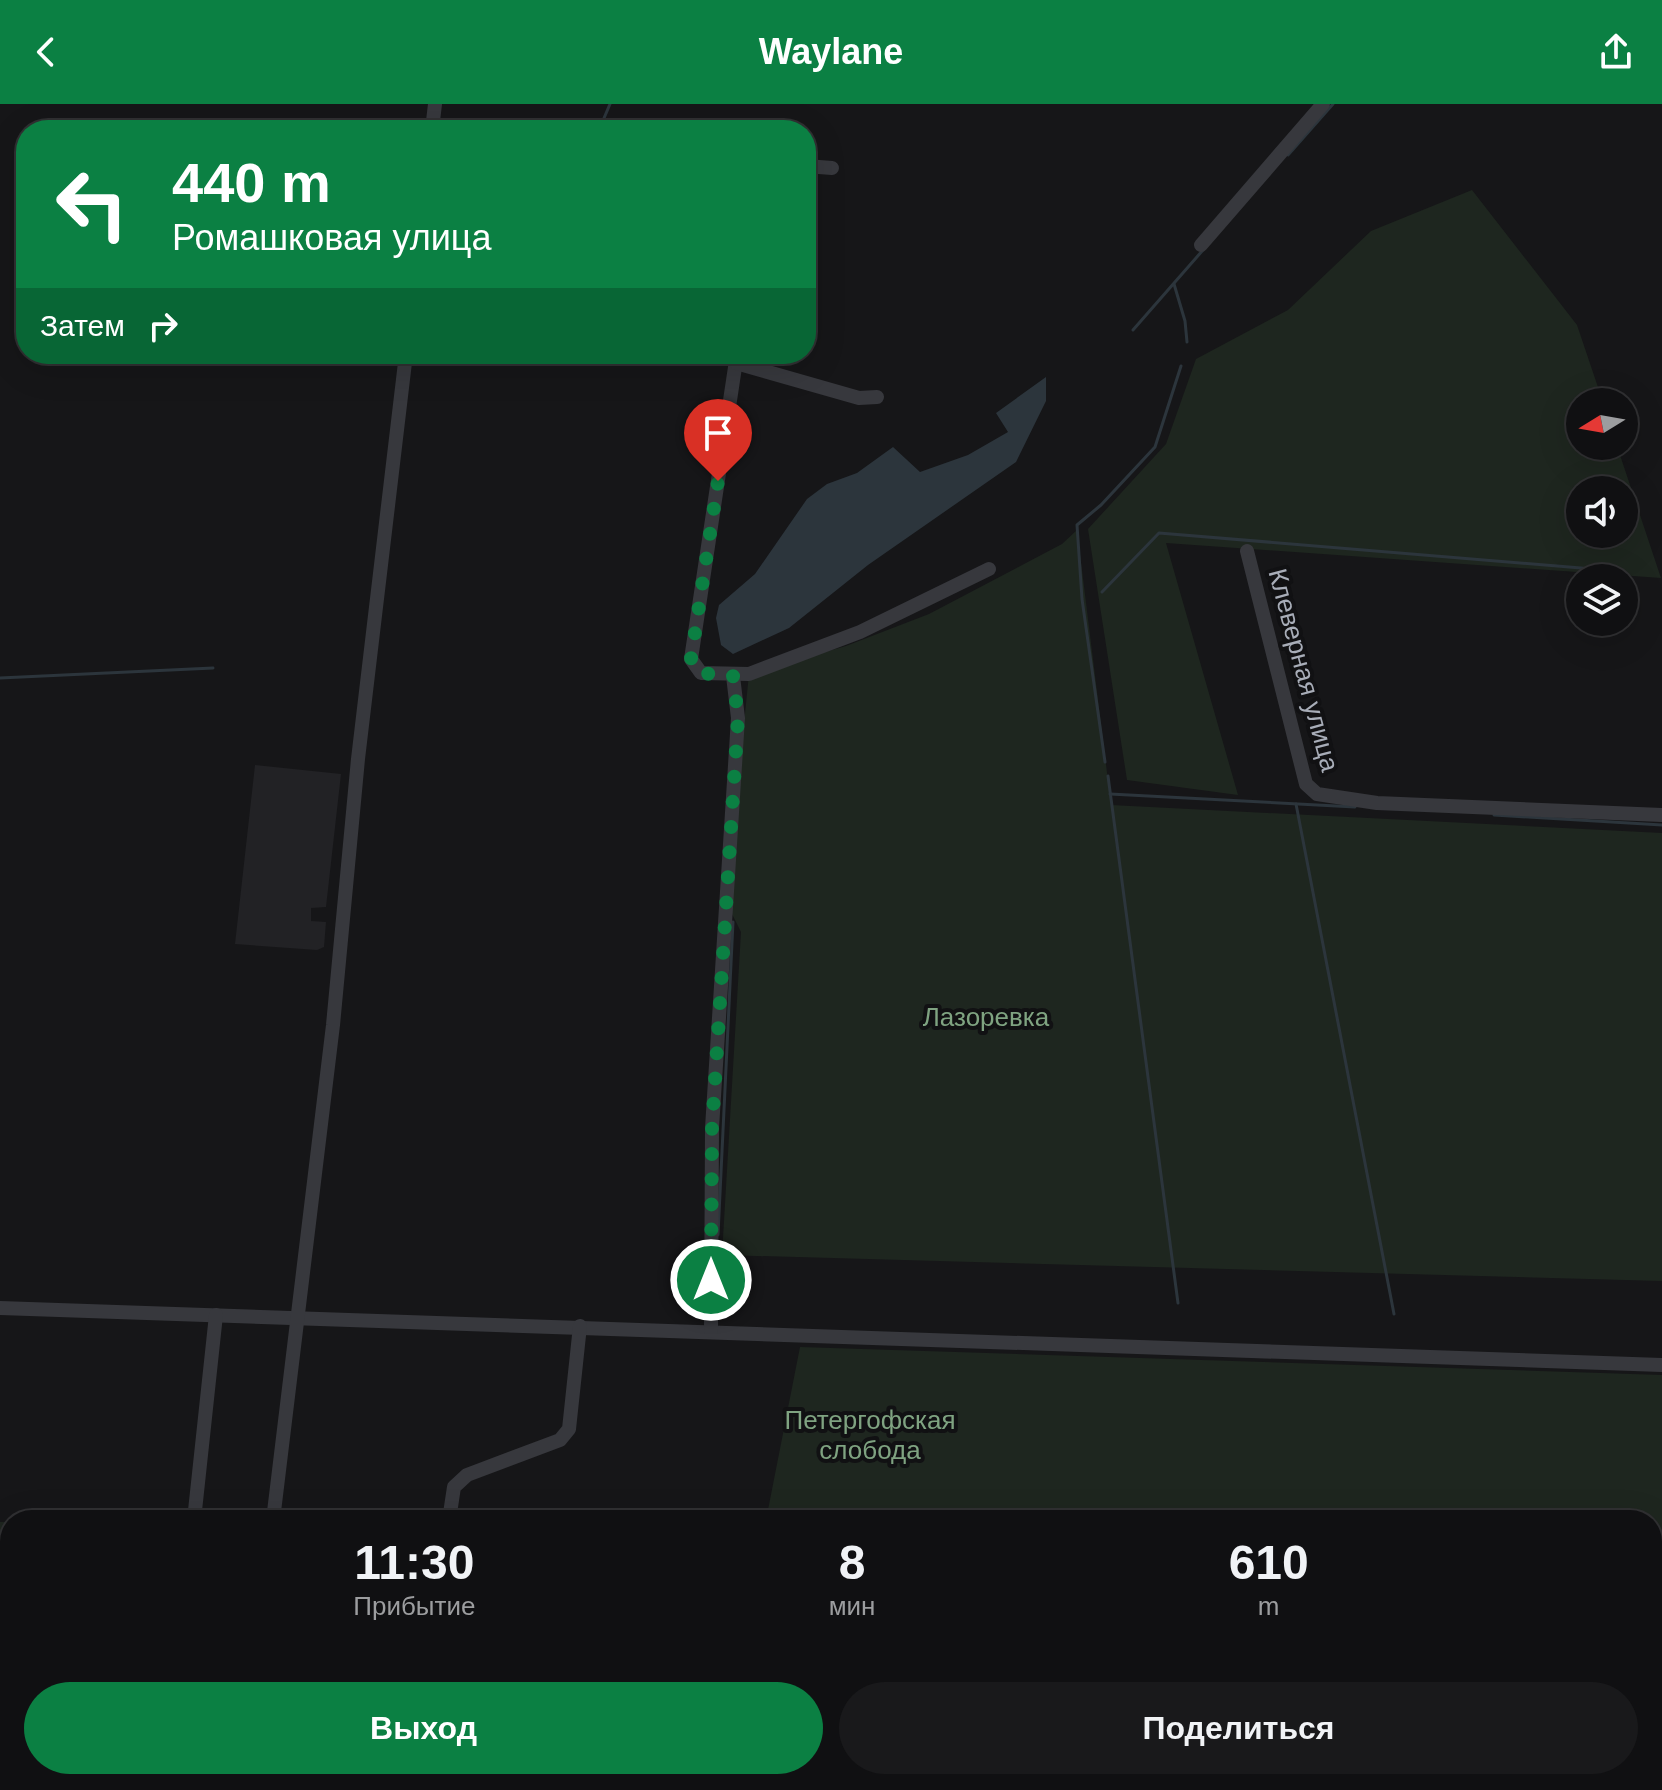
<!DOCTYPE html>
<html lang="ru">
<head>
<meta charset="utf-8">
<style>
	body { margin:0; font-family:Helvetica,sans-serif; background:#19191b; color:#f1f3f6; height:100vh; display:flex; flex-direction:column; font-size:30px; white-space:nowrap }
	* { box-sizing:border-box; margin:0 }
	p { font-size:26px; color:#9c9d9f }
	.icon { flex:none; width:44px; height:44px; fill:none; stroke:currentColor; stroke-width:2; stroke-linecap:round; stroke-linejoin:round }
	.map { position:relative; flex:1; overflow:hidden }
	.details { position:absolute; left:0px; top:1406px; width:1662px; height:280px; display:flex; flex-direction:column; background:#101012; border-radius:32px 32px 0 0; box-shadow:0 8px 32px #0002,0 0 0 2px #303032 }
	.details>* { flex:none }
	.banner { position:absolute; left:16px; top:16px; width:800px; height:244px; border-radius:32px; box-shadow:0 8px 32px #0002,0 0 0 2px #303032; background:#0b8043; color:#fff; overflow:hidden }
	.needle { width:52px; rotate:259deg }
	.buttons { position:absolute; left:1566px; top:284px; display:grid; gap:16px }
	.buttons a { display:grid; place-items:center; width:72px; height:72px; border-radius:50%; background:#101012; box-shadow:0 8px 32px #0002,0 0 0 2px #303032; font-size:40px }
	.pin { position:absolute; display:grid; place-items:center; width:68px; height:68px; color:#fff; margin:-82px -34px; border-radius:50% 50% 50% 0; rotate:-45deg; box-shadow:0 0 8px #0007 }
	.pin .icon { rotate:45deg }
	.me { position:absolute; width:88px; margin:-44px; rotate:0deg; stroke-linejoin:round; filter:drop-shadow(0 0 6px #0008) }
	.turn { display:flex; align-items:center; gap:28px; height:168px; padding:0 24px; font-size:36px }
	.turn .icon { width:104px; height:104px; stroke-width:2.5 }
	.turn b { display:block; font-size:56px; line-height:68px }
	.then { display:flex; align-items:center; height:76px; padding:0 24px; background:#0003; gap:16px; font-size:30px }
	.eta { display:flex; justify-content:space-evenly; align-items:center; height:136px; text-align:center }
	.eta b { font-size:48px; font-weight:600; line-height:56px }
	.primary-button { display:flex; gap:16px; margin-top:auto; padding:16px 24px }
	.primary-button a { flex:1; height:92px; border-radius:48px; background:#0b8043; color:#fff; font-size:32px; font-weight:600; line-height:92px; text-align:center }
	.primary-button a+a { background:#19191b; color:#f1f3f6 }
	header { display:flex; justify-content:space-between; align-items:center; height:104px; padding:0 24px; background:#0b8043; color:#fff; font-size:36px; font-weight:600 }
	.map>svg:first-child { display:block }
	.built { fill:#222225 }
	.green { fill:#1e261f; fill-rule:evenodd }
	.water { fill:#2c353c }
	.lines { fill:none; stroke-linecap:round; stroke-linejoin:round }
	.stream { stroke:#2c353c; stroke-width:3 }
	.minor { stroke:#37383d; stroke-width:14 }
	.route { stroke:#0b8043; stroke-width:14; stroke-dasharray:0 25.2 }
	.labels { text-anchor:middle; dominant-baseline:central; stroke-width:8; stroke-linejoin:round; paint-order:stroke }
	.street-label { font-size:26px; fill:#a8adb8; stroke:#111113 }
	.park-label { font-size:26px; fill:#7fa381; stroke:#111113 }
</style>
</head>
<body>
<header><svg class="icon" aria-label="back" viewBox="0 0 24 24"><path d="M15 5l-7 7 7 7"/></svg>Waylane<svg class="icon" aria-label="share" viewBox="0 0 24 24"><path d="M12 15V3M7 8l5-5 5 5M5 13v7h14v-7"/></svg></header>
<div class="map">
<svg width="1662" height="1686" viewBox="0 0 1662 1686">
	<rect width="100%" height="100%" fill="#161618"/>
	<path class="built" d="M255 661 341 670 326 803 311 804V817L326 818 324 843 317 846 235 840Z"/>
	<g class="green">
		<path d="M1472 86 1577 221 1603 298H1580V342H1617L1661 474 1166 439 1238 691 1127 676 1088 425 1166 340 1196 255 1288 206 1371 127ZM1580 386H1624V430H1580Z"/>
		<path d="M1077 426 1111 701 1662 729V1177L722 1151 741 828 726 798 749 570 846 542 929 510 1062 440Z"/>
		<path d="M800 1243 1662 1271V1668H1652V1416H766Z"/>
		<rect x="0" y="1418" width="10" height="194"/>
		<path d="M721 1676H1601L1599 1686H719Z"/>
	</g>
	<path class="water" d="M1046 273V297L1016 358 868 461 789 524 733 550 721 541 716 514 719 501 755 470 807 395 827 380 857 369 893 343 920 368 968 351 1008 328 996 309Z"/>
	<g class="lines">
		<g class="stream">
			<path d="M599 26 610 0"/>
			<path d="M1288 51 1333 0"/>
			<path d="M1174 180 1185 217 1187 238"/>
			<path d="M1133 226 1203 146"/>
			<path d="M1102 488 1159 429 1605 466"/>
			<path d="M0 574 213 564"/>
			<path d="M1105 658 1082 495 1077 421 1101 401 1155 343 1181 262"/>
			<path d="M1108 672 1178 1199"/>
			<path d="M1110 690 1355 703"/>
			<path d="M1296 700 1394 1210"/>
			<path d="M1494 711 1662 721"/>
			<path d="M718 1131 733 818"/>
		</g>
		<g class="minor">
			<path d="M432 26 435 0"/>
			<path d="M806 62 832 64"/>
			<path d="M1201 141 1323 0"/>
			<path d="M737 250 691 555 701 569 749 570 860 528 989 465"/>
			<path d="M736 259 859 294 877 293"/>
			<path d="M1247 447 1306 680 1317 690 1377 699 1662 711"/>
			<path d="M0 1204 1662 1261"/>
			<path d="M711 1227 712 1024 738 614 733 572"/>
			<path d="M194 1416 216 1211"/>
			<path d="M273 1416 333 921 358 655 406 250"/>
			<path d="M449 1416 454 1383 467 1371 560 1336 569 1325 580 1222"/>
			<path d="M147 1686 149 1676"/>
			<path d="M239 1686 240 1676"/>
			<path d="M444 1686V1676"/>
		</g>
	</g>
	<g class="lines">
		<path class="route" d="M711 1176 712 1024 738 614 733 572 701 569 691 555 718 377"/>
	</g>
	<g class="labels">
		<g class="street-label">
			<text transform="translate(1304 566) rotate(75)">Клеверная улица</text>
		</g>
		<g class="park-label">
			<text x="986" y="913">Лазоревка</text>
			<text x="870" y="1316">Петергофская<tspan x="870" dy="30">слобода</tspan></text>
		</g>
	</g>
</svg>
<div class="buttons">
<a><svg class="needle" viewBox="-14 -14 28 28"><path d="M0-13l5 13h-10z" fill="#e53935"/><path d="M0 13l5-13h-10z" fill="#9c9d9f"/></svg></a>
<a><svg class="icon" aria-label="sound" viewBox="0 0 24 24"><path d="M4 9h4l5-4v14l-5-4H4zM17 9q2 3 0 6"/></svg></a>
<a><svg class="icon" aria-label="layers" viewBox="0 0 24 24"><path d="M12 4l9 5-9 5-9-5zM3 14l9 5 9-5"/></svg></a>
</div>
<div class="pin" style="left:718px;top:377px;background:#d93025"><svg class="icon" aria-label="arrive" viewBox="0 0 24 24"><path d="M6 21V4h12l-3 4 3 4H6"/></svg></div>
<svg class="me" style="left:711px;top:1176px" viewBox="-20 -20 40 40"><circle r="17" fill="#0b8043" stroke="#fff" stroke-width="3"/><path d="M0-11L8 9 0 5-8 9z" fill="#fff"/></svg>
<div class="banner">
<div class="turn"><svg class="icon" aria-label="left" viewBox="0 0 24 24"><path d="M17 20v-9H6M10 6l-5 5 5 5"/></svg><div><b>440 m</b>Ромашковая улица</div></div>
<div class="then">Затем<svg class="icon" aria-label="right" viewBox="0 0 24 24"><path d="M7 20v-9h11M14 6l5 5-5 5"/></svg></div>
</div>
<section class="details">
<div class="eta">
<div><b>11:30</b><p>Прибытие</p></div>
<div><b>8</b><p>мин</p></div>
<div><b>610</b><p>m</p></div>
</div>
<div class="primary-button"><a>Выход</a><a>Поделиться</a></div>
</section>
</div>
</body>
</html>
